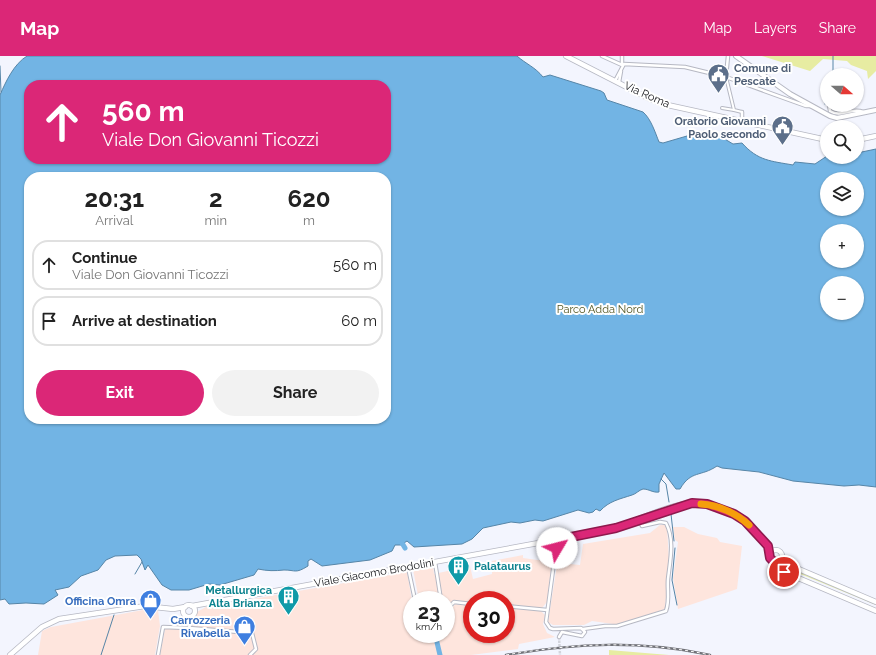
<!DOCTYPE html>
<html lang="en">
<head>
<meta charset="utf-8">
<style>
	body { margin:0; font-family:Raleway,sans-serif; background:#f2f2f2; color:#222; height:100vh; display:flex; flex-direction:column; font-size:15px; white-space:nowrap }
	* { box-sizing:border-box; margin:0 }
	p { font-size:13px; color:#767676 }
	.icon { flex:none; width:22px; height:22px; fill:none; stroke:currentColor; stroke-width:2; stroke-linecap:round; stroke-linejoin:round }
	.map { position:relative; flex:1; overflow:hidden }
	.panel { position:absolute; left:24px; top:116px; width:367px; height:252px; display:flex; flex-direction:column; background:#fff; border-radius:16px; box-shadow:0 1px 3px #0004 }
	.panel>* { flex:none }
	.banner { position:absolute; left:24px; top:24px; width:367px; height:84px; border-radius:16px; box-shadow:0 1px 3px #0004; background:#db2777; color:#fff; overflow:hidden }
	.needle { width:26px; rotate:110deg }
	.controls { position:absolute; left:820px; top:12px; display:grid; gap:8px }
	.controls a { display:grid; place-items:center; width:44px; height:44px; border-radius:50%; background:#fff; box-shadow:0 1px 3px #0004; font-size:20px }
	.speed { position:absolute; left:403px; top:535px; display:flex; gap:8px; font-size:20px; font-weight:700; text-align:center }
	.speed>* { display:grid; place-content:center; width:52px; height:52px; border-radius:50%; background:#fff; box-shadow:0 1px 3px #0004; line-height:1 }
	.speed small { font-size:10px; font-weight:400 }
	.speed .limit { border:6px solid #d22; background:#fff; color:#111 }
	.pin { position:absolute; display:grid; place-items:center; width:34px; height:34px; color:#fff; margin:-17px; border:2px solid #fff; border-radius:50%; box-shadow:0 1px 4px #0007 }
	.me { position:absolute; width:44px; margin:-22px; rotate:53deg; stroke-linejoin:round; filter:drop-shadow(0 0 3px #0008) }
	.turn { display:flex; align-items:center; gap:14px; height:84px; padding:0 12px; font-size:18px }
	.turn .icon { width:52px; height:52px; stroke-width:2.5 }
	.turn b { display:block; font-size:28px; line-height:34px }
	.eta { display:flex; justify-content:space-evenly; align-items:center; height:68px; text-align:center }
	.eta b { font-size:24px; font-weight:700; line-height:28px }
	.button { display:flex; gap:8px; margin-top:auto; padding:8px 12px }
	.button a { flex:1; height:46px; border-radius:24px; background:#db2777; color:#fff; font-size:16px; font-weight:700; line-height:46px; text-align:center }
	.button a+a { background:#f2f2f2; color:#222 }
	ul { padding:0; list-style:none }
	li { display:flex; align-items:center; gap:12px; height:50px; margin:0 8px 6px; padding:0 4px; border:2px solid #e0e0e0; border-radius:16px }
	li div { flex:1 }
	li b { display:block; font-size:15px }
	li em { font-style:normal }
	header { display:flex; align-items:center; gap:24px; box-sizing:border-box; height:56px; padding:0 20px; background:#db2777; color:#fff }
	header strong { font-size:19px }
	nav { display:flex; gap:22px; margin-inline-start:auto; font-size:14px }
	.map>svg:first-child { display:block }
	.industrial { fill:#fee5dd }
	.green { fill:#e7eca2 }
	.water { fill:#72b4e4; stroke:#5685a7; fill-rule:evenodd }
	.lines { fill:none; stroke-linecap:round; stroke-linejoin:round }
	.stream { stroke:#5685a7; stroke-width:1 }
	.river { stroke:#72b4e4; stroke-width:5 }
	.minor-tunnel { stroke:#d2d4dc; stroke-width:2.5; stroke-dasharray:2.5 1; stroke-linecap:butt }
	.pedestrian-casing { stroke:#b6b8c3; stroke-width:4 }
	.minor-casing { stroke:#b6b8c3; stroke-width:4.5 }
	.secondary-casing { stroke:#b6b8c3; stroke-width:6 }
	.primary-casing { stroke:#b6b8c3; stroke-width:6 }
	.pedestrian { stroke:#fff; stroke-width:2 }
	.minor { stroke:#fff; stroke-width:2.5 }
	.secondary { stroke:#fff; stroke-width:4 }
	.primary { stroke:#fff; stroke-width:4.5 }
	.rail-casing { stroke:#717278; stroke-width:2.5 }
	.rail { stroke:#fff; stroke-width:1; stroke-dasharray:3; stroke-linecap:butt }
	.route-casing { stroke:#8e194d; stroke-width:10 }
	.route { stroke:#db2777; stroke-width:7 }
	.slow { stroke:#f59e0b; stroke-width:7 }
	.labels { text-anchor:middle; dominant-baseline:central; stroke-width:4; stroke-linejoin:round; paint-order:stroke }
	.service-label { font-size:11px; font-weight:bold; fill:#4e5e75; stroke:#fff; text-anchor:start }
	.street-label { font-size:11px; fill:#15161a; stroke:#fff }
	.park-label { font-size:11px; fill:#52541e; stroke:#fff }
	.culture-label { font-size:11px; font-weight:bold; fill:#0d838f; stroke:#fff; text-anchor:start }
	.shop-label { font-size:11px; font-weight:bold; fill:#366cbe; stroke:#fff; text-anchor:end }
</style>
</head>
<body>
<header>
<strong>Map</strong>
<nav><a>Map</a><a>Layers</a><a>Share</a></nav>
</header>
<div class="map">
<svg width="876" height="599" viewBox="0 0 876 599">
	<rect width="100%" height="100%" fill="#f3f5fe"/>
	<g class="industrial">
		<path d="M660 469H665L667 473 669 503 665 553 620 569 592 565 584 569H553L548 566 557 509 560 507 580 509 583 488 650 477Z"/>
		<path d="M673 471H684L698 478 717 482 720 486 742 490 737 533 678 553 673 522 678 486 675 484Z"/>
		<path d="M523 499V502L552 506 547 546 542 552 506 548V544H472V546L455 544 446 556V544H419L413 514 433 509 434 518 470 510 473 523 492 518V505Z"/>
		<path d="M407 516 412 544V578H434L439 599H160L165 573 206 551Z"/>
		<path d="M455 548 472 550V578H506V552L541 555 545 559 543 568 547 577 555 581 519 588 518 593 471 599H441L438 578H446V561Z"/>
		<path d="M143 554H158L160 570 155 599H38L42 575 51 571Z"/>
	</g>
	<g class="green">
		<path d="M762 0H876V15L868 23 867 15 851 9 847 5 823 3 810 15Z"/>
		<path d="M783 505 876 548V549L781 510 778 508Z"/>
		<path d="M609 594 669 599H609Z"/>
	</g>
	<path class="water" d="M27 0H517C526 8 535 11 543 21L550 19 601 35 604 37 607 44 643 56C651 63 655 76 659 86L663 87 704 75 723 82 733 88 742 87C758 105 771 105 793 109L795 106 815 108 827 100 857 101V97L876 93V431L859 429 844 430 793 425 759 416 722 412 717 410C701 421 691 414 680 433H676L664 417 659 428V436C653 437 649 433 643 433 639 434 636 438 632 439 620 443 609 445 600 455L596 453 593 456 589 457 578 454 543 465 535 464 520 467 511 466 483 472 472 483 462 488 414 491 407 485 401 489H395L392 495 370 504 322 510 311 503 308 505V510C295 518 296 514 284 514 275 515 267 515 258 513L254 519 220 529 209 528 189 534H171L162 529 148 509 145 514 141 503 137 499 115 500 106 504 98 514 81 520 69 531 55 534 58 539 44 548 26 547 9 548 5 543 0 544V39C6 25 14 8 27 0ZM29 29H386V103H29ZM29 121H386V363H29ZM827 123H857V153H827ZM827 175H857V205H827ZM827 227H857V257H827Z"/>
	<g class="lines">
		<g class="stream">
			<path d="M833 0V19"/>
			<path d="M0 10 1 36"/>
			<path d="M825 48 827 44"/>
			<path d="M661 423 666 428 669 446"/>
			<path d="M671 458 674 485"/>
			<path d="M675 492 672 524 677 549"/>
			<path d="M135 518 142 506"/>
			<path d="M101 599 114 559"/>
		</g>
		<g class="river">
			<path d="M402 487 405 492"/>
			<path d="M435 578 440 599"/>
		</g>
		<path class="minor-tunnel" d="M559 581 560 599"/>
		<defs>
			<g id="pedestrian">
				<path d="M726 21 734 54 742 56"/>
				<path d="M722 52 734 54"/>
			</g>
			<g id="minor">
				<path d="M602 0 622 9V0"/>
				<path d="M726 21 728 0"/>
				<path d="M615 25 624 8 685 11 726 21 806 50H811"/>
				<path d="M619 26 621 15"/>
				<path d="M829 49 830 55C841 62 852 51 863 56"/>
				<path d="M742 66V56"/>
				<path d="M553 489 555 498"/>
				<path d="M558 490 555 499 546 566 550 572 553 573 581 572 585 576 582 580 562 576 559 581"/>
				<path d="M435 506 441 544"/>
				<path d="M408 511 415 544"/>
				<path d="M506 550 547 554"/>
				<path d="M446 554 454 546 472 548"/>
				<path d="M189 572 252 577 256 593 250 599"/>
				<path d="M583 573 605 570H617L666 555C670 544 667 534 668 523 670 505 675 484 666 467L660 466 642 470 639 464"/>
				<path d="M158 599 163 571 189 572 193 560"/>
			</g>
			<path id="secondary" d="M736 0 790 38 830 60 837 62 876 54"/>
			<g id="primary">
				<path d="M566 0 648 42 663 48 827 84"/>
				<path d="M857 84 876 80"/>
				<circle cx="556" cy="484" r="6"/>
				<path d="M561 487C578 476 598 477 616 471 641 464 666 449 692 447 724 444 749 467 768 490"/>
				<circle cx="776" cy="500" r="6"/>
				<path d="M782 502 787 508 876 546"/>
				<path d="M776 506 784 516 876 555"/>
				<circle cx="189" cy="555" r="6"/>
				<path d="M192 550 544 486 551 488"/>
				<path d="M10 599 42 571 59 563 145 550 173 553 185 551"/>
			</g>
		</defs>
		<use href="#pedestrian" class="pedestrian-casing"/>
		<use href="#minor" class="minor-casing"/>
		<use href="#secondary" class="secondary-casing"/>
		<use href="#primary" class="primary-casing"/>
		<use href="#pedestrian" class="pedestrian"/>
		<use href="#minor" class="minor"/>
		<use href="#secondary" class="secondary"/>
		<use href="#primary" class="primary"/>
		<defs>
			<path id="rail" d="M506 599C576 587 640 584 710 599"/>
		</defs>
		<use href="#rail" class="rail-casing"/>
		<use href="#rail" class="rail"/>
	</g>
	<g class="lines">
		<defs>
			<path id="route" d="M557 492 561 487 571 481 616 472 692 447 707 448 734 458 745 465 768 490 770 502 784 516"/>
		</defs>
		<use href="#route" class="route-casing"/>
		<use href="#route" class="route"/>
		<path class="slow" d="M701 448C718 449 736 457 749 469"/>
	</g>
	<defs>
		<symbol id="civic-pin" viewBox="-11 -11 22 30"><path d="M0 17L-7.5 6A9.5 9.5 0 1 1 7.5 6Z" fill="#5c6f8a" stroke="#fff"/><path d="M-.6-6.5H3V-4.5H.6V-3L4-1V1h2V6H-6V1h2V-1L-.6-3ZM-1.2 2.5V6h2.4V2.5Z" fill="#fff"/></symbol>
		<symbol id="building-pin" viewBox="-11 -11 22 30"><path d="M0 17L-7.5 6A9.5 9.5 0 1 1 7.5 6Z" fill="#0f9aa8" stroke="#fff"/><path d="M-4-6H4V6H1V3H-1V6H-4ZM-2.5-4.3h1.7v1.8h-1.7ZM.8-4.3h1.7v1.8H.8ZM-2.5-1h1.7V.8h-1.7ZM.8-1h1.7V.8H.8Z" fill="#fff"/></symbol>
		<symbol id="shop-pin" viewBox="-11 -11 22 30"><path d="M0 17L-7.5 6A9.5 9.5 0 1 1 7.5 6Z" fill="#3f7fe0" stroke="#fff"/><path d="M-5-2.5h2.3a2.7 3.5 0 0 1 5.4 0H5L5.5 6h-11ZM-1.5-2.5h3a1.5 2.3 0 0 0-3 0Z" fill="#fff"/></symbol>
	</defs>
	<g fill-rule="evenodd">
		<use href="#civic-pin" x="706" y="6" width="25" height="34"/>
		<use href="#civic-pin" x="770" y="58" width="25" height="34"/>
		<use href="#building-pin" x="446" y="498" width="25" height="34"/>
		<use href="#building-pin" x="276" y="528" width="25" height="34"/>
		<use href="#shop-pin" x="138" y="532" width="25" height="34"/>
		<use href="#shop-pin" x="232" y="558" width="25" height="34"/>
	</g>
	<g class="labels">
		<g class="service-label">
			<text x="734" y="12">Comune di<tspan x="734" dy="13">Pescate</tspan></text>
			<text x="766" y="65" text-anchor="end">Oratorio Giovanni<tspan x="766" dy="13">Paolo secondo</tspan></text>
		</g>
		<g class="street-label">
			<text transform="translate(647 39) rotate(24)">Via Roma</text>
			<text transform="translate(374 517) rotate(-10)">Viale Giacomo Brodolini</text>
		</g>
		<g class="park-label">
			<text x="600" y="253">Parco Adda Nord</text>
		</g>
		<g class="culture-label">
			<text x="474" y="510">Palataurus</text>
			<text x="272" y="534" text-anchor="end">Metallurgica<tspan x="272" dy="13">Alta Brianza</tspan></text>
		</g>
		<g class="shop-label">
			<text x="136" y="545">Officina Omra</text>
			<text x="230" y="564">Carrozzeria<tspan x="230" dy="13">Rivabella</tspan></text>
		</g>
	</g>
</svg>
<div class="controls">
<a><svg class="needle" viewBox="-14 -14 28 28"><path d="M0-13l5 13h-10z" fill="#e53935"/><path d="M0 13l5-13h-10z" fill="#767676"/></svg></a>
<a><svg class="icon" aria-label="search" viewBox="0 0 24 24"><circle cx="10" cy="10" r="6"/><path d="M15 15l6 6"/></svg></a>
<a><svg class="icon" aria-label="layers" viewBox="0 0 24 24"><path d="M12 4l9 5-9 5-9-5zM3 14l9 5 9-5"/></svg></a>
<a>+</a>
<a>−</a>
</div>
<div class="speed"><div>23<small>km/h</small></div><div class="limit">30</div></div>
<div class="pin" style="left:784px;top:516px;background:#d93025"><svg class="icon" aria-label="arrive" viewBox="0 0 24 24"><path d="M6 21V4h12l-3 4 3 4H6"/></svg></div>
<svg class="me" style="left:557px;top:492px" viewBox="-20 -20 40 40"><circle r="19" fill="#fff"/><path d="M0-13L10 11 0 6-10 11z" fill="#db2777"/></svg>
<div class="banner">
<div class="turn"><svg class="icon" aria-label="ahead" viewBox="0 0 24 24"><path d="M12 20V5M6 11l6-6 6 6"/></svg><div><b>560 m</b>Viale Don Giovanni Ticozzi</div></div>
</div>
<section class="panel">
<div class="eta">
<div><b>20:31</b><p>Arrival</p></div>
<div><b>2</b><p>min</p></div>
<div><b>620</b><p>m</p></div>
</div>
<ul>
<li><svg class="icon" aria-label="ahead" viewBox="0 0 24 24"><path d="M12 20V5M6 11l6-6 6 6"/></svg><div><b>Continue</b><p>Viale Don Giovanni Ticozzi</p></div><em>560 m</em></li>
<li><svg class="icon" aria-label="arrive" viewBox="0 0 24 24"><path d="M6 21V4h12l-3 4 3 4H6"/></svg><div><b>Arrive at destination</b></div><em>60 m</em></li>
</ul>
<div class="button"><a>Exit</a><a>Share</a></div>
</section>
</div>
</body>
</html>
